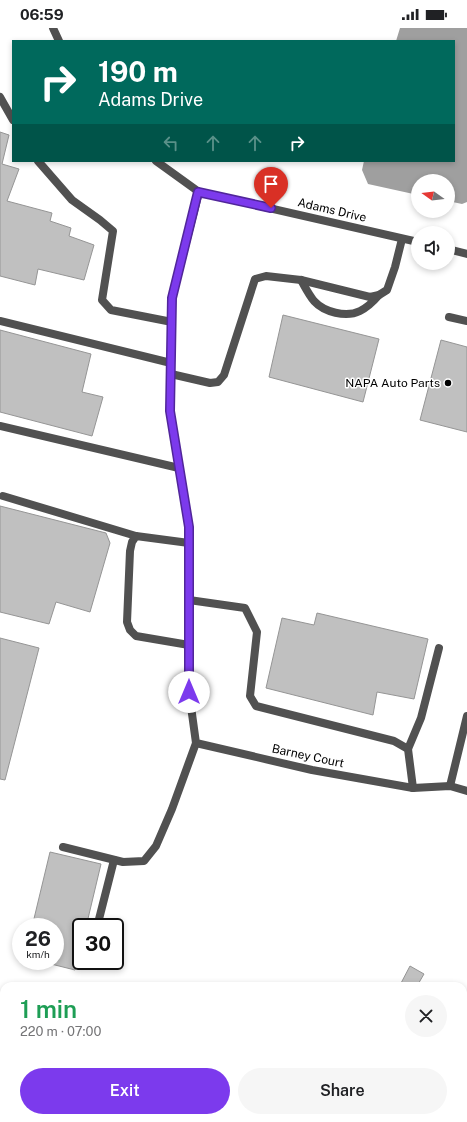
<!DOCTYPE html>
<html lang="en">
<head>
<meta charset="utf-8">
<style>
	body { margin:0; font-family:"Public Sans",sans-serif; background:#f6f6f6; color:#202124; height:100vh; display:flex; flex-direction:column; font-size:15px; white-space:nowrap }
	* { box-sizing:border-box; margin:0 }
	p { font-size:13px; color:#757577 }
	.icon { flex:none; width:22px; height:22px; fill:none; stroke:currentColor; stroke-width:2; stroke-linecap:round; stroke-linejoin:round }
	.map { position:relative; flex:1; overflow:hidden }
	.details { position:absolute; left:0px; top:954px; width:467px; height:140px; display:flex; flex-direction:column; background:#fff; border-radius:12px 12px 0 0; box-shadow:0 2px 6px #0003 }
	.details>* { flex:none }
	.banner { position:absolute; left:12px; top:12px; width:443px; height:122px; border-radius:0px; box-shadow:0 2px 6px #0003; background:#00695c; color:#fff; overflow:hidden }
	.needle { width:26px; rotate:284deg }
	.controls { position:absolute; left:411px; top:146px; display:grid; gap:8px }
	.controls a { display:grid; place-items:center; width:44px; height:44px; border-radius:50%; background:#fff; box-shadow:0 2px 6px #0003; font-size:20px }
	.speed { position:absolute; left:12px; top:890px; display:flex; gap:8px; font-size:20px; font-weight:700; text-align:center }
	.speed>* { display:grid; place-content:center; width:52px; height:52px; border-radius:50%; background:#fff; box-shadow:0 2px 6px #0003; line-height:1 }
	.speed small { font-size:10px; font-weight:400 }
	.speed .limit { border:2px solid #111; border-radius:6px; background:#fff; color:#111 }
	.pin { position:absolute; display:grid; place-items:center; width:34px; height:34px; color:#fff; margin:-41px -17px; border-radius:50% 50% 50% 0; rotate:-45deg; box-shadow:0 0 4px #0007 }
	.pin .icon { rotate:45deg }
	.me { position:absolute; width:44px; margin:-22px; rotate:0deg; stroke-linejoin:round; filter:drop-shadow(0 0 3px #0008) }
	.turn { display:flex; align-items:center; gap:14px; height:84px; padding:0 20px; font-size:18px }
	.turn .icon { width:52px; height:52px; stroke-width:2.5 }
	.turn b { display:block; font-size:28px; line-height:34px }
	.lanes { display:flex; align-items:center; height:38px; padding:0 20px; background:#0003; justify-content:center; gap:20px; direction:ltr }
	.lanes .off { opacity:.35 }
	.round { display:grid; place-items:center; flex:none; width:42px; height:42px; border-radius:21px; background:#f6f6f6 }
	.summary { display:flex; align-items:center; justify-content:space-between; height:68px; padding:0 20px }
	h1 { font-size:24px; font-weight:600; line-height:30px; color:#1e9e55 }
	.cta { display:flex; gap:8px; margin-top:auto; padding:8px 20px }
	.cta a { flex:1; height:46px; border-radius:24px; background:#7c3aed; color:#fff; font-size:16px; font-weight:600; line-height:46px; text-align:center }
	.cta a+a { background:#f6f6f6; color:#202124 }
	.status { display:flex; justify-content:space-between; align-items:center; height:28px; padding:0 20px; background:#fff; direction:ltr }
	.status svg { height:11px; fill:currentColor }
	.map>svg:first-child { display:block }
	.green { fill:#d8d8d8 }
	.water { fill:#9f9f9f }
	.building { fill:#c0c0c0; stroke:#959595 }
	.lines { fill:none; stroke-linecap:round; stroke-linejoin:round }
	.lane { stroke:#515151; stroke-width:8 }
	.street { stroke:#515151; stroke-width:8 }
	.route-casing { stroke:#51269a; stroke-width:10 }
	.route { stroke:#7c3aed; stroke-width:7 }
	.poi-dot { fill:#000; stroke:#fff; stroke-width:1.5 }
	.labels { text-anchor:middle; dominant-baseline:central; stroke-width:3; stroke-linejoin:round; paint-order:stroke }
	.street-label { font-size:12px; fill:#000; stroke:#fff }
	.poi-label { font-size:12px; fill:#000; stroke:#fff; text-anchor:end }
</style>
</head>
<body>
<div class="status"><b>06:59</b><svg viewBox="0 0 49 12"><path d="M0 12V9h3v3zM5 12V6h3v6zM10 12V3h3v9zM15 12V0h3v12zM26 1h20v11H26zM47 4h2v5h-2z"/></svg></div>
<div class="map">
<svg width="467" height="1094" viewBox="0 0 467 1094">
	<rect width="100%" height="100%" fill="#fff"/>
	<path class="green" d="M0 966 4 967V1090H285L283 1094H0Z"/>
	<path class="water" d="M400 0H467V174L462 176 448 173V153H418V167L368 156 362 142 364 133H454V13H396Z"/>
	<g class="building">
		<path d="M0 104 9 107 2 136 19 141 7 173 52 185 50 193 71 200 69 208 94 217 84 252 38 241 35 257 0 248Z"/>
		<path d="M283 287 379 311 363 374 269 349Z"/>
		<path d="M0 302 91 326 82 364 103 369 92 408 0 384Z"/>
		<path d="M441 312 467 319V404L420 392Z"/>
		<path d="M0 478 106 505 110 515 90 584 56 574 49 596 0 584Z"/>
		<path d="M317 585 428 611 414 671 377 664 373 687 266 660 282 590 314 597Z"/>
		<path d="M0 610 39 620 5 752 0 751Z"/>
		<path d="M50 824 101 836 86 899H81V917L75 942 39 933H55V899H32Z"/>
		<path d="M410 938 424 946 417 958H393L395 955 400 957Z"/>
		<path d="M321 1090H380L386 1094H319Z"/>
	</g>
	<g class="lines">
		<g class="lane">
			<path d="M0 69 13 92"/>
			<path d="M38 133 72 172 100 192 113 203 102 272 111 282 172 294"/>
			<path d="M301 252C305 259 309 267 314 273 324 284 346 290 360 283 368 279 373 274 379 267"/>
			<path d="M449 289 467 293"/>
			<path d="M0 293 171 335"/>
			<path d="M171 346 210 355 218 354 224 347 255 251 266 248 301 252 370 269 379 267 387 262 395 239 402 211"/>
			<path d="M0 398 179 440"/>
			<path d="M3 468 136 508"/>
			<path d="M189 515 136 508 132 514 130 523 127 594 130 602 136 608 189 617"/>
			<path d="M189 572 245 580 257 604 250 668 256 678 394 713 408 721 413 760"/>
			<path d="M408 721 421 690 439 620"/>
			<path d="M63 819 123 834 144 833 156 818 172 781 196 715"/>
			<path d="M97 899 114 832"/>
			<path d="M463 1015 467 1012"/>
		</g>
		<g class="street">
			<path d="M53 0 59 13"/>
			<path d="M156 133 199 164 418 214"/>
			<path d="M199 164 172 270 170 383 189 499V664L196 715 312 742 413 760 450 758 467 763"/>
			<path d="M448 221 467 226"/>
			<path d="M450 758 467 688"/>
		</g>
	</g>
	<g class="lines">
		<defs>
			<path id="route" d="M189 664V499L170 383 172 270 198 164 271 180"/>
		</defs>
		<use href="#route" class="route-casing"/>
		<use href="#route" class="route"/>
	</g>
	<circle class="poi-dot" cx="448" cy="355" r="4"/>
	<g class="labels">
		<g class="street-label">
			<text transform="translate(332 182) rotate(13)">Adams Drive</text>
			<text transform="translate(308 728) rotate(12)">Barney Court</text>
		</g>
		<g class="poi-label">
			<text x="440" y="355">NAPA Auto Parts</text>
		</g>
	</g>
</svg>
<div class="controls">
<a><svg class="needle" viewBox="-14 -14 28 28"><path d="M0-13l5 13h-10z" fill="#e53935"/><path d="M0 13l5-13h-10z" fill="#757577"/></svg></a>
<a><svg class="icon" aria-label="sound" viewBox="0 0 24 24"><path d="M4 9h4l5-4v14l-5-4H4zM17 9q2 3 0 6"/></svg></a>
</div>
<div class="speed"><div>26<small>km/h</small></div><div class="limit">30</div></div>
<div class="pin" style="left:271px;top:180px;background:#d93025"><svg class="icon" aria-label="arrive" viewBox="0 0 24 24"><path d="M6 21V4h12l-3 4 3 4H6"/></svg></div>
<svg class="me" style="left:189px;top:664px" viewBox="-20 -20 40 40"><circle r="19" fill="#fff"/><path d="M0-13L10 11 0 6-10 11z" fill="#7c3aed"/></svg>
<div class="banner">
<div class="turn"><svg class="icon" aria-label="right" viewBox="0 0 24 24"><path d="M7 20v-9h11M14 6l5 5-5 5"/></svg><div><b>190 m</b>Adams Drive</div></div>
<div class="lanes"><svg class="icon off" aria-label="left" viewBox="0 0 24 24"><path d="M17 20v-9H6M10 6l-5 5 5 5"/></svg><svg class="icon off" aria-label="ahead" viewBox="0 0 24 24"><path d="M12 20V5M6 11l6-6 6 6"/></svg><svg class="icon off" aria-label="ahead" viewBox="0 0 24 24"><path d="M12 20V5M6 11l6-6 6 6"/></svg><svg class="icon" aria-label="right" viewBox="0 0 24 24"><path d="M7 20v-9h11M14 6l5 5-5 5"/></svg></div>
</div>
<section class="details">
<div class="summary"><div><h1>1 min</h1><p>220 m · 07:00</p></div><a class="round"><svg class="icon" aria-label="close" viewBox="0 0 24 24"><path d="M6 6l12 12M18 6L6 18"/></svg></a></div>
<div class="cta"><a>Exit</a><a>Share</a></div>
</section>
</div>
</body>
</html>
